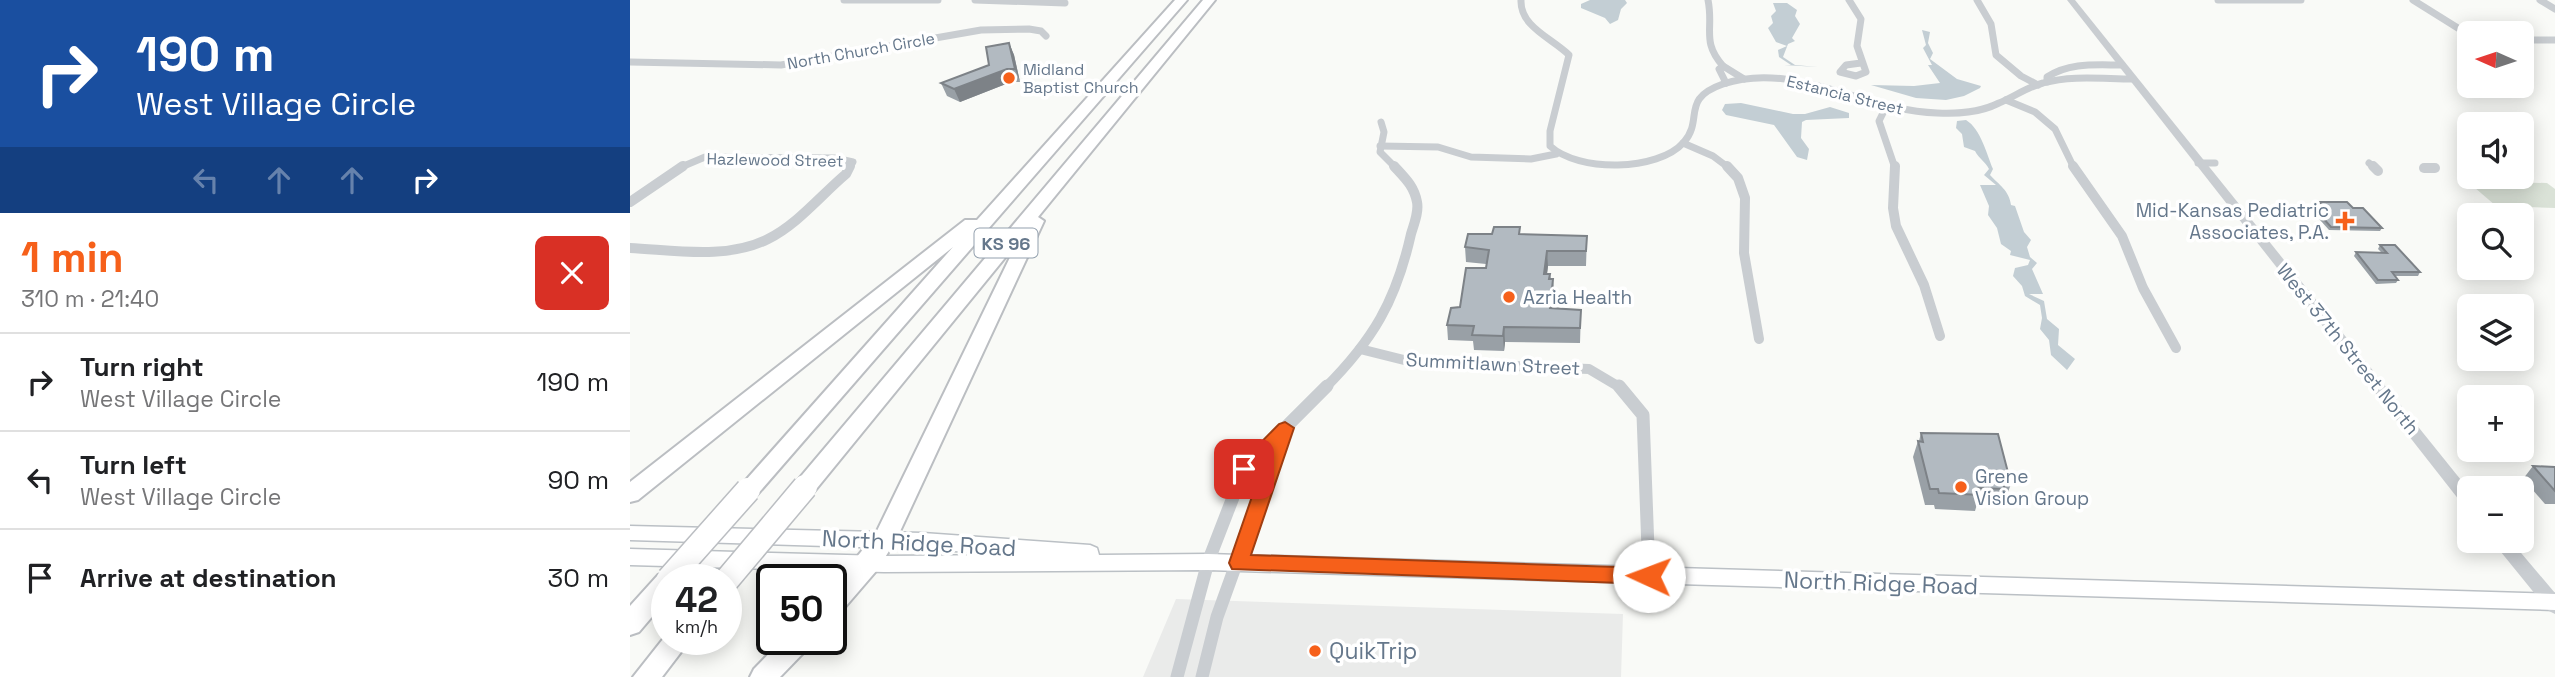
<!DOCTYPE html>
<html lang="en">
<head>
<meta charset="utf-8">
<style>
	body { margin:0; font-family:"Space Grotesk",sans-serif; background:#f6f6f6; color:#202124; height:100vh; display:flex; flex-direction:column; font-size:26px; white-space:nowrap }
	* { box-sizing:border-box; margin:0 }
	p { font-size:23px; color:#757577 }
	.icon { flex:none; width:38px; height:38px; fill:none; stroke:currentColor; stroke-width:2; stroke-linecap:round; stroke-linejoin:round }
	.map { position:relative; flex:1; overflow:hidden }
	.sheet { display:flex; flex-direction:column; background:#fff; width:630px }
	.sheet>* { flex:none }
	.banner { background:#1a4fa0; color:#fff; overflow:hidden }
	.needle { width:46px; rotate:273deg }
	.tools { position:absolute; left:1827px; top:21px; display:grid; gap:14px }
	.tools a { display:grid; place-items:center; width:77px; height:77px; border-radius:10px; background:#fff; box-shadow:0 4px 18px #0003; font-size:35px }
	.speed { position:absolute; left:21px; top:564px; display:flex; gap:14px; font-size:35px; font-weight:700; text-align:center }
	.speed>* { display:grid; place-content:center; width:91px; height:91px; border-radius:50%; background:#fff; box-shadow:0 4px 18px #0003; line-height:1 }
	.speed small { font-size:18px; font-weight:400 }
	.speed .limit { border:4px solid #111; border-radius:10px; background:#fff; color:#111 }
	.pin { position:absolute; display:grid; place-items:center; width:60px; height:60px; color:#fff; margin:-30px; border-radius:14px; box-shadow:0 4px 10px #0006 }
	.me { position:absolute; width:77px; margin:-38px; rotate:272deg; stroke-linejoin:round; filter:drop-shadow(0 0 5px #0008) }
	.turn { display:flex; align-items:center; gap:24px; height:147px; padding:0 21px; font-size:32px }
	.turn .icon { width:91px; height:91px; stroke-width:2.5 }
	.turn b { display:block; font-size:49px; line-height:60px }
	.lanes { display:flex; align-items:center; height:66px; padding:0 21px; background:#0003; justify-content:center; gap:35px; direction:ltr }
	.lanes .off { opacity:.35 }
	.round { display:grid; place-items:center; flex:none; width:74px; height:74px; border-radius:10px; background:#f6f6f6 }
	.summary { display:flex; align-items:center; justify-content:space-between; height:119px; padding:0 21px }
	h1 { font-size:42px; font-weight:700; line-height:52px; color:#f6601a }
	ul { padding:0; list-style:none }
	li { display:flex; align-items:center; gap:21px; height:98px; padding:0 21px; border-top:2px solid #e0e0e0 }
	li div { flex:1 }
	li b { display:block; font-size:26px }
	li em { font-style:normal }
	main { display:flex; flex:1; min-height:0 }
	.map>svg:first-child { display:block }
	.built { fill:#eaebea }
	.green { fill:#dae2d7 }
	.water { fill:#c3ced4 }
	.lines { fill:none; stroke-linecap:round; stroke-linejoin:round }
	.secondary-casing { stroke:#bbc0c5; stroke-width:3 }
	.motorway-casing { stroke:#bbbec2; stroke-width:4 }
	.minor-far2 { stroke:#c9cdd1; stroke-width:7 }
	.minor-far1 { stroke:#c9cdd1; stroke-width:10 }
	.minor { stroke:#c9cdd1; stroke-width:13 }
	.tertiary { fill:#c9cdd1; fill-rule:evenodd }
	.secondary { fill:#fff; fill-rule:evenodd }
	.motorway { fill:#fff; fill-rule:evenodd }
	.motorway-bridge-casing { stroke:#bbbec2; stroke-width:27; stroke-linecap:butt }
	.motorway-bridge { stroke:#fff; stroke-width:24 }
	.wall { fill:#99a0a6 }
	.shaded-wall { fill:#7d8287 }
	.building { fill:#b2bac1; stroke:#7d8287; stroke-width:2 }
	.route { fill:#f6601a; stroke:#a03e11; stroke-width:2 }
	.poi-dot { fill:#f6601a; stroke:#fff; stroke-width:2.5 }
	.labels { text-anchor:middle; dominant-baseline:central; stroke-width:7; stroke-linejoin:round; paint-order:stroke }
	.far-street-label { font-size:16px; fill:#65778b; stroke:#fff }
	.far-poi-label { font-size:16px; fill:#65778b; stroke:#fff; text-anchor:start }
	.shield { fill:#fff; stroke:#93a0ae; stroke-width:2 }
	.shield-label { font-size:18px; font-weight:bold; fill:#65778b }
	.poi-label { font-size:19px; fill:#65778b; stroke:#fff; text-anchor:start }
	.street-label { font-size:19px; fill:#65778b; stroke:#fff }
	.near-street-label { font-size:23px; fill:#65778b; stroke:#fff }
	.near-poi-label { font-size:23px; fill:#65778b; stroke:#fff; text-anchor:start }
</style>
</head>
<body>
<main>
<section class="sheet">
<div class="banner">
<div class="turn"><svg class="icon" aria-label="right" viewBox="0 0 24 24"><path d="M7 20v-9h11M14 6l5 5-5 5"/></svg><div><b>190 m</b>West Village Circle</div></div>
<div class="lanes"><svg class="icon off" aria-label="left" viewBox="0 0 24 24"><path d="M17 20v-9H6M10 6l-5 5 5 5"/></svg><svg class="icon off" aria-label="ahead" viewBox="0 0 24 24"><path d="M12 20V5M6 11l6-6 6 6"/></svg><svg class="icon off" aria-label="ahead" viewBox="0 0 24 24"><path d="M12 20V5M6 11l6-6 6 6"/></svg><svg class="icon" aria-label="right" viewBox="0 0 24 24"><path d="M7 20v-9h11M14 6l5 5-5 5"/></svg></div>
</div>
<div class="summary"><div><h1>1 min</h1><p>310 m · 21:40</p></div><a class="round" style="background:#d93025;color:#fff"><svg class="icon" aria-label="close" viewBox="0 0 24 24"><path d="M6 6l12 12M18 6L6 18"/></svg></a></div>
<ul>
<li><svg class="icon" aria-label="right" viewBox="0 0 24 24"><path d="M7 20v-9h11M14 6l5 5-5 5"/></svg><div><b>Turn right</b><p>West Village Circle</p></div><em>190 m</em></li>
<li><svg class="icon" aria-label="left" viewBox="0 0 24 24"><path d="M17 20v-9H6M10 6l-5 5 5 5"/></svg><div><b>Turn left</b><p>West Village Circle</p></div><em>90 m</em></li>
<li><svg class="icon" aria-label="arrive" viewBox="0 0 24 24"><path d="M6 21V4h12l-3 4 3 4H6"/></svg><div><b>Arrive at destination</b></div><em>30 m</em></li>
</ul>
</section>
<div class="map">
<svg width="1925" height="677" viewBox="0 0 1925 677">
	<rect width="100%" height="100%" fill="#f9faf7"/>
	<path class="built" d="M546 599 993 614 991 677H513Z"/>
	<path class="green" d="M1837 181 1917 183 1925 189V208L1866 206Z"/>
	<g class="water">
		<path d="M960 0H995L997 3 991 9 988 20 980 24 975 18 951 8V4Z"/>
		<path d="M1143 3H1157L1167 10 1165 16 1170 24 1162 38 1165 41 1158 44 1153 57 1165 65 1188 67 1154 65H1161L1149 57 1148 50 1157 46 1146 42 1138 28 1143 23 1141 16 1146 11Z"/>
		<path d="M1292 30 1300 32 1298 43 1303 53 1300 59 1327 79 1351 86 1350 88 1334 96 1316 100 1286 98 1241 85 1284 86 1310 83 1298 65H1302L1293 48 1296 45Z"/>
		<path d="M1111 103 1163 114H1175L1200 107 1219 113V118L1176 120 1172 122 1171 138 1179 149 1177 160 1167 157 1144 125 1096 115 1092 110 1095 104Z"/>
		<path d="M1336 120C1351 129 1357 155 1363 169L1360 175C1369 185 1379 190 1381 205L1385 206 1394 232 1401 240 1397 247 1400 257 1407 263 1402 269 1413 294H1399L1414 301 1417 319 1429 329 1428 345 1445 359 1437 370 1421 355 1419 340 1410 329 1412 318 1410 305 1395 296 1392 286 1383 276 1385 268 1398 265 1400 260 1380 255 1381 251 1371 244 1367 228 1358 215 1359 206 1350 185H1366L1354 175 1359 169C1355 161 1349 159 1345 151L1334 147 1332 134 1326 128 1327 121Z"/>
	</g>
	<g class="lines">
		<defs>
			<path id="secondary" d="M0 526 293 533 460 545 467 548 469 555 578 554 1925 594V610L578 570 254 572 0 565V549L254 556 386 555 293 549 0 540Z"/>
			<g id="motorway">
				<path d="M545 0H557L126 496 118 498 110 496 107 490 323 247 8 500 0 502V482L335 220H347Z"/>
				<path d="M573 0H585L408 217 414 221 266 540 247 570 210 613 201 616V588L245 535 387 243 183 493 175 495 167 493 164 487 167 481Z"/>
				<path d="M37 572 46 575 48 579H37V599L9 632 0 635V606L28 575Z"/>
				<path d="M37 634V639H61L32 677H3Z"/>
				<path d="M153 639H183L179 647 150 677H120L124 669Z"/>
			</g>
		</defs>
		<use href="#secondary" class="secondary-casing"/>
		<use href="#motorway" class="motorway-casing"/>
		<g class="minor-far2">
			<path d="M214 0H308"/>
			<path d="M345 0 435 3"/>
			<path d="M891 0C890 27 922 38 939 55L920 131V146C948 172 1028 172 1054 142 1074 119 1050 99 1093 84 1164 60 1235 111 1307 113 1328 114 1349 113 1369 103 1384 97 1397 87 1413 83 1442 75 1473 79 1503 79"/>
			<path d="M1078 0C1084 29 1071 41 1093 66"/>
			<path d="M1219 0 1231 19 1227 46 1236 72 1226 76 1210 72 1216 65 1231 63"/>
			<path d="M1347 0 1361 24 1366 55 1391 76 1408 85"/>
			<path d="M1588 0H1671"/>
			<path d="M1783 0 1839 35"/>
			<path d="M1910 0 1925 9"/>
			<path d="M1892 40H1925"/>
			<path d="M0 62 151 65 351 30 399 29 411 31 416 36"/>
			<path d="M1417 82V77C1440 62 1466 65 1492 65"/>
			<path d="M1096 83 1089 69 1093 66 1114 79"/>
			<path d="M1376 100 1405 112 1425 129 1444 168"/>
			<path d="M1256 107 1249 121 1265 168"/>
			<path d="M751 122 754 132 750 152 766 168"/>
			<path d="M1053 143 1083 156 1099 168"/>
			<path d="M750 146 808 147 841 157 901 159 926 154"/>
			<path d="M1568 163H1585"/>
			<path d="M1739 163 1745 168"/>
			<path d="M49 168 75 157 205 158 223 162 219 168"/>
			<path d="M1794 168H1805"/>
		</g>
		<g class="minor-far1">
			<path d="M1097 166 1108 178 1115 198 1114 253 1129 339"/>
			<path d="M1265 166 1263 208 1266 226 1294 285 1310 336"/>
			<path d="M1443 166 1492 236 1513 288 1546 348"/>
			<path d="M1743 166 1748 171"/>
			<path d="M1794 168H1805"/>
			<path d="M0 202 53 166"/>
			<path d="M0 248C44 250 96 260 138 239 168 224 191 195 216 174L220 166"/>
			<path d="M730 349 782 362 959 369 991 388"/>
			<path d="M695 388C743 340 766 301 781 234 784 224 789 212 787 202 784 186 775 178 764 166"/>
		</g>
		<g class="minor">
			<path d="M989 386 1013 415 1019 576"/>
			<path d="M547 677 578 562 614 469 697 386"/>
			<path d="M572 677 587 617 653 434"/>
		</g>
		<g class="tertiary">
			<path d="M1437 0H1445L1839 490V507L1833 505Z"/>
			<path d="M1862 541H1881L1925 593V614L1919 611Z"/>
		</g>
		<use href="#secondary" class="secondary"/>
		<use href="#motorway" class="motorway"/>
		<defs>
			<g id="motorway-bridge">
				<path d="M39 579 118 490"/>
				<path d="M96 581 175 487"/>
			</g>
		</defs>
		<use href="#motorway-bridge" class="motorway-bridge-casing"/>
		<use href="#motorway-bridge" class="motorway-bridge"/>
	</g>
	<g class="wall">
		<path d="M379 43 384 55 390 82H381L330 102 317 96 311 83 359 65Z"/>
		<path d="M1689 202 1723 208 1752 228 1750 231 1699 230 1682 211 1683 207H1689L1687 205Z"/>
		<path d="M891 234 957 236 956 266H918L917 274H920L924 294 922 308 951 310 950 343 875 342 874 351 844 350 843 341 818 340 817 325 856 268V264L836 262 835 247Z"/>
		<path d="M1750 245 1790 272 1788 276H1765L1768 280 1766 283 1746 284 1724 256 1726 252 1752 253 1748 249Z"/>
		<path d="M1291 433 1381 484 1375 500H1371L1369 505 1347 504 1345 511 1305 509 1304 505H1295L1283 457 1288 441H1289Z"/>
		<path d="M1903 466 1925 467V504H1915L1893 479Z"/>
	</g>
	<g class="shaded-wall">
		<path d="M379 43 384 55 390 82 385 69Z"/>
		<path d="M377 69 381 82 330 102 324 89Z"/>
		<path d="M917 251 918 266 915 289 914 274Z"/>
		<path d="M923 279 924 294 920 323V308Z"/>
		<path d="M874 327 875 342 874 351 873 336Z"/>
	</g>
	<g class="building">
		<path d="M379 43 385 69H377L324 89 311 83 359 65 356 47Z"/>
		<path d="M1689 202H1717L1723 208H1733L1752 228 1701 227 1683 207H1694Z"/>
		<path d="M864 227H890L889 234 957 236 956 251H917L914 274H920L919 279H923L920 308 951 310 950 328 874 327 873 336 842 335 844 326 817 325 821 308 830 307 836 268H856L859 250 835 247 838 234H862Z"/>
		<path d="M1750 245H1765L1790 272H1762L1768 280H1748L1726 252 1757 253Z"/>
		<path d="M1291 433 1368 434 1381 484H1373L1375 489 1348 488 1351 495 1309 493 1308 489H1300L1288 441 1293 442Z"/>
		<path d="M1903 466 1925 467V491Z"/>
	</g>
	<path class="route" d="M655 422 664 428 621 555 1019 568 1027 570 1030 576 1027 582 1019 584 602 569 599 563 635 459 621 474H608L605 469 649 424Z"/>
	<g class="poi-dot">
		<circle cx="379" cy="78" r="7"/>
		<path d="M1711.5 210.5h7v7h7v7h-7v7h-7v-7h-7v-7h7z"/>
		<circle cx="879" cy="297" r="7"/>
		<circle cx="1331" cy="487" r="7"/>
		<circle cx="685" cy="651" r="7"/>
	</g>
	<g class="labels">
		<g class="far-street-label">
			<text transform="translate(231 51) rotate(-10)">North Church Circle</text>
			<text transform="translate(1215 95) rotate(14)">Estancia Street</text>
			<text transform="translate(145 160) rotate(1)">Hazlewood Street</text>
		</g>
		<g class="far-poi-label">
			<text x="393" y="69">Midland<tspan x="393" dy="18">Baptist Church</tspan></text>
		</g>
		<rect class="shield" x="344.5" y="228.5" width="63" height="29" rx="5"/>
		<g class="shield-label">
			<text x="376" y="243">KS 96</text>
		</g>
		<g class="poi-label">
			<text x="1699" y="210" text-anchor="end">Mid-Kansas Pediatric<tspan x="1699" dy="22">Associates, P.A.</tspan></text>
			<text x="893" y="297">Azria Health</text>
			<text x="1345" y="476">Grene<tspan x="1345" dy="22">Vision Group</tspan></text>
		</g>
		<g class="street-label">
			<text transform="translate(1718 349) rotate(51)">West 37th Street North</text>
			<text transform="translate(863 364) rotate(3)">Summitlawn Street</text>
		</g>
		<g class="near-street-label">
			<text transform="translate(289 543) rotate(3)">North Ridge Road</text>
			<text transform="translate(1251 583) rotate(2)">North Ridge Road</text>
		</g>
		<g class="near-poi-label">
			<text x="699" y="651">QuikTrip</text>
		</g>
	</g>
</svg>
<div class="tools">
<a><svg class="needle" viewBox="-14 -14 28 28"><path d="M0-13l5 13h-10z" fill="#e53935"/><path d="M0 13l5-13h-10z" fill="#757577"/></svg></a>
<a><svg class="icon" aria-label="sound" viewBox="0 0 24 24"><path d="M4 9h4l5-4v14l-5-4H4zM17 9q2 3 0 6"/></svg></a>
<a><svg class="icon" aria-label="search" viewBox="0 0 24 24"><circle cx="10" cy="10" r="6"/><path d="M15 15l6 6"/></svg></a>
<a><svg class="icon" aria-label="layers" viewBox="0 0 24 24"><path d="M12 4l9 5-9 5-9-5zM3 14l9 5 9-5"/></svg></a>
<a>+</a>
<a>−</a>
</div>
<div class="speed"><div>42<small>km/h</small></div><div class="limit">50</div></div>
<div class="pin" style="left:614px;top:469px;background:#d93025"><svg class="icon" aria-label="arrive" viewBox="0 0 24 24"><path d="M6 21V4h12l-3 4 3 4H6"/></svg></div>
<svg class="me" style="left:1019px;top:576px" viewBox="-20 -20 40 40"><circle r="19" fill="#fff"/><path d="M0-13L10 11 0 6-10 11z" fill="#f6601a"/></svg>
</div>
</main>
</body>
</html>
